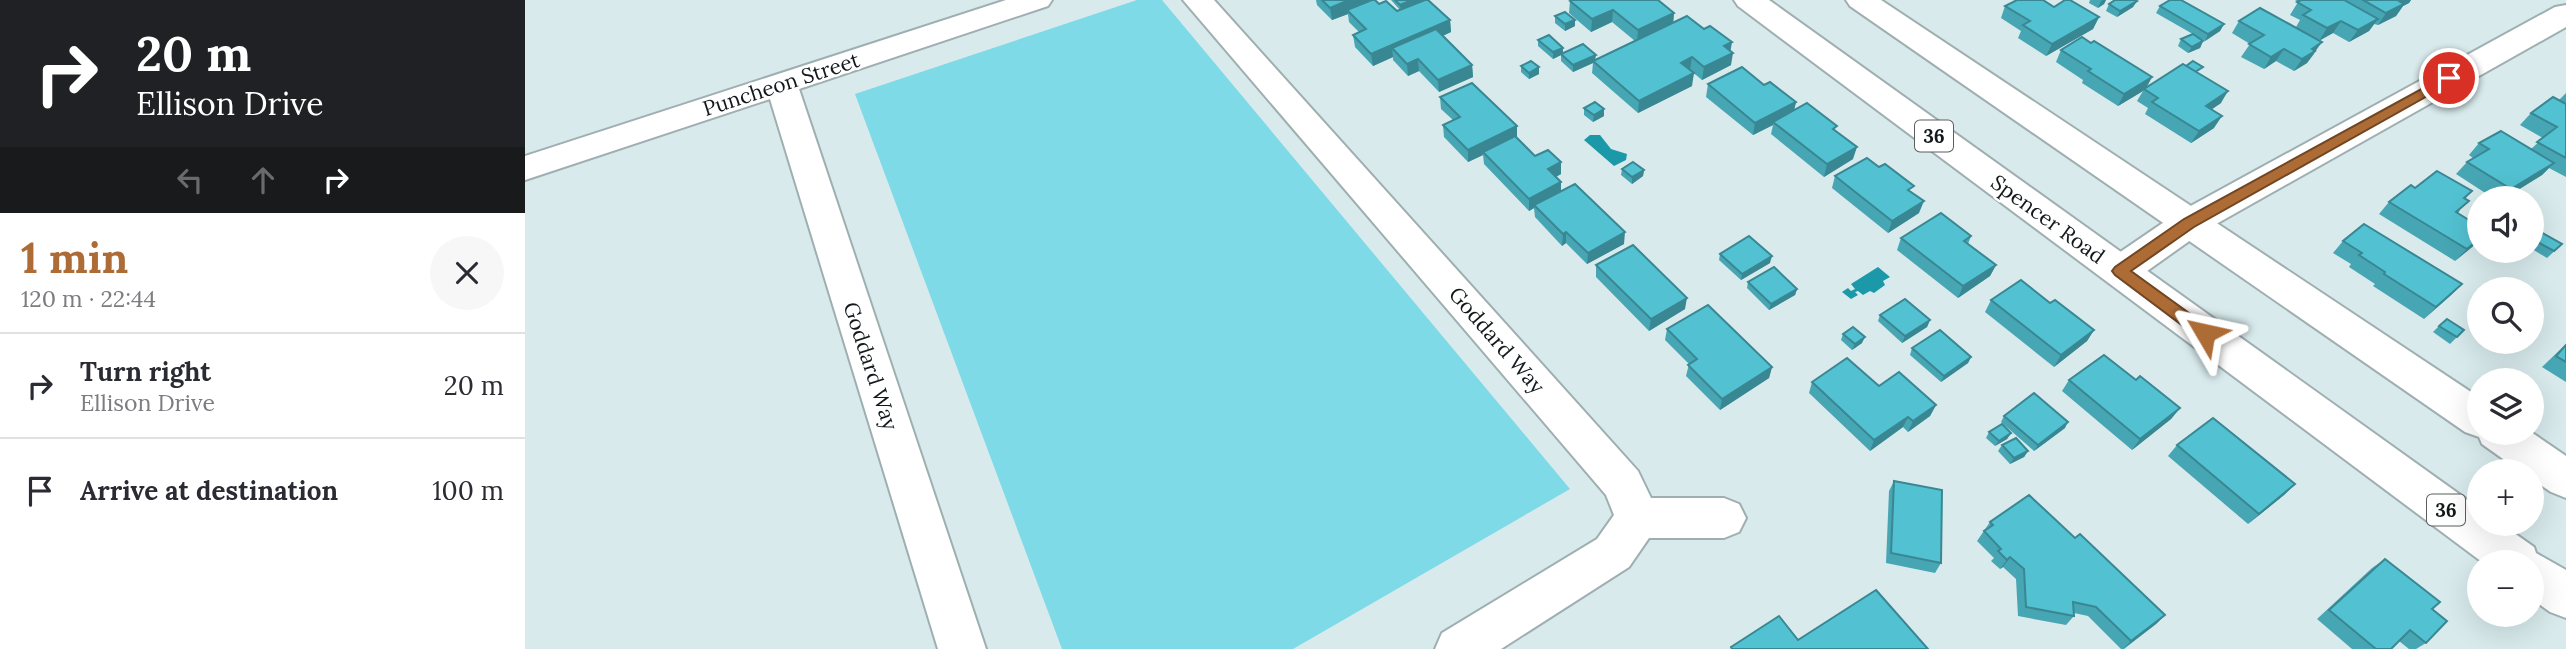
<!DOCTYPE html>
<html lang="en">
<head>
<meta charset="utf-8">
<style>
	body { margin:0; font-family:Lora,serif; background:#f7f7f7; color:#2b2b33; height:100vh; display:flex; flex-direction:column; font-size:26px; white-space:nowrap }
	* { box-sizing:border-box; margin:0 }
	p { font-size:23px; color:#7c7c81 }
	.icon { flex:none; width:38px; height:38px; fill:none; stroke:currentColor; stroke-width:2; stroke-linecap:round; stroke-linejoin:round }
	.map { position:relative; flex:1; overflow:hidden }
	.panel { display:flex; flex-direction:column; background:#fff; width:525px }
	.panel>* { flex:none }
	.top-card { background:#202124; color:#fff; overflow:hidden }
	.buttons { position:absolute; left:1942px; top:186px; display:grid; gap:14px }
	.buttons a { display:grid; place-items:center; width:77px; height:77px; border-radius:50%; background:#fff; box-shadow:0 7px 28px #0002; font-size:35px }
	.pin { position:absolute; display:grid; place-items:center; width:60px; height:60px; color:#fff; margin:-30px; border:4px solid #fff; border-radius:50%; box-shadow:0 2px 7px #0007 }
	.me { position:absolute; width:77px; margin:-38px; rotate:306deg; stroke-linejoin:round; filter:drop-shadow(0 0 5px #0008) }
	.turn { display:flex; align-items:center; gap:24px; height:147px; padding:0 21px; font-size:32px }
	.turn .icon { width:91px; height:91px; stroke-width:2.5 }
	.turn b { display:block; font-size:49px; line-height:60px }
	.lanes { display:flex; align-items:center; height:66px; padding:0 21px; background:#0003; justify-content:center; gap:35px; direction:ltr }
	.lanes .off { opacity:.35 }
	.round { display:grid; place-items:center; flex:none; width:74px; height:74px; border-radius:37px; background:#f7f7f7 }
	.headline { display:flex; align-items:center; justify-content:space-between; height:119px; padding:0 21px }
	h1 { font-size:42px; font-weight:700; line-height:52px; color:#ad6c36 }
	ul { padding:0; list-style:none }
	li { display:flex; align-items:center; gap:21px; height:105px; padding:0 21px; border-top:2px solid #e1e1e2 }
	li div { flex:1 }
	li b { display:block; font-size:26px }
	li em { font-style:normal }
	main { display:flex; flex:1; min-height:0 }
	.map>svg:first-child { display:block }
	.green { fill:#7edae7 }
	.water { fill:#1b99a8 }
	.lines { fill:none; stroke-linecap:round; stroke-linejoin:round }
	.minor-casing { stroke:#9fafb1; stroke-width:4 }
	.major-casing { stroke:#9fafb1; stroke-width:4 }
	.minor { fill:#fff; fill-rule:evenodd }
	.major { fill:#fff; fill-rule:evenodd }
	.wall { fill:#47a6b4 }
	.shaded-wall { fill:#398792 }
	.building { fill:#52c1d1; stroke:#398792; stroke-width:2 }
	.route { fill:#ad6c36; stroke:#704623; stroke-width:2 }
	.labels { text-anchor:middle; dominant-baseline:central; stroke-width:5; stroke-linejoin:round; paint-order:stroke }
	.shield { fill:#fff; stroke:#5a5e5f; stroke-width:2 }
	.shield-label { font-size:19px; font-weight:bold; fill:#13191a }
	.street-label { font-size:21px; fill:#13191a; stroke:#fff }
</style>
</head>
<body>
<main>
<section class="panel">
<div class="top-card">
<div class="turn"><svg class="icon" aria-label="right" viewBox="0 0 24 24"><path d="M7 20v-9h11M14 6l5 5-5 5"/></svg><div><b>20 m</b>Ellison Drive</div></div>
<div class="lanes"><svg class="icon off" aria-label="left" viewBox="0 0 24 24"><path d="M17 20v-9H6M10 6l-5 5 5 5"/></svg><svg class="icon off" aria-label="ahead" viewBox="0 0 24 24"><path d="M12 20V5M6 11l6-6 6 6"/></svg><svg class="icon" aria-label="right" viewBox="0 0 24 24"><path d="M7 20v-9h11M14 6l5 5-5 5"/></svg></div>
</div>
<div class="headline"><div><h1>1 min</h1><p>120 m · 22:44</p></div><a class="round"><svg class="icon" aria-label="close" viewBox="0 0 24 24"><path d="M6 6l12 12M18 6L6 18"/></svg></a></div>
<ul>
<li><svg class="icon" aria-label="right" viewBox="0 0 24 24"><path d="M7 20v-9h11M14 6l5 5-5 5"/></svg><div><b>Turn right</b><p>Ellison Drive</p></div><em>20 m</em></li>
<li><svg class="icon" aria-label="arrive" viewBox="0 0 24 24"><path d="M6 21V4h12l-3 4 3 4H6"/></svg><div><b>Arrive at destination</b></div><em>100 m</em></li>
</ul>
</section>
<div class="map">
<svg width="2041" height="649" viewBox="0 0 2041 649">
	<rect width="100%" height="100%" fill="#d8eaec"/>
	<path class="green" d="M612 0H637L1045 489 768 649H537L330 94Z"/>
	<g class="water">
		<path d="M1065 135H1075L1086 149 1102 154 1101 160 1089 166 1059 140Z"/>
		<path d="M1353 267 1365 277 1358 281 1360 285 1349 293 1345 291 1338 295 1333 291 1330 292 1333 295 1326 299 1317 292 1323 288 1326 291 1330 289 1326 284Z"/>
	</g>
	<g class="lines">
		<defs>
			<g id="minor">
				<path d="M481 0H527L523 6 274 89 461 649H413L245 99 0 180V156Z"/>
				<path d="M658 0H689L1113 471 1126 498H1199L1214 504 1221 518 1214 532 1199 538H1124L1104 567 976 649H910L917 633 1072 539 1089 515 1081 495Z"/>
				<path d="M2041 5V27L1677 232 1608 281 1595 285 1582 281 1576 271 1582 261 1651 214 2030 7Z"/>
			</g>
			<g id="major">
				<path d="M1209 0H1244L1955 509V523H1975L2009 547 2011 553 2041 570V618L2025 612 2007 599V562H1957L1213 6Z"/>
				<path d="M1321 0H1356L1955 398V432H2006L2041 456V498L2026 492 2007 479V471H1995L1957 444 1954 437 1940 432 1325 6Z"/>
			</g>
		</defs>
		<use href="#minor" class="minor-casing"/>
		<use href="#major" class="major-casing"/>
		<use href="#minor" class="minor"/>
		<use href="#major" class="major"/>
	</g>
	<g class="wall">
		<path d="M791 0H850L854 4 872 11 875 10 866 0H904L925 20 926 32 918 36 947 65 948 77 914 92 894 71 883 76 868 60V57L848 66 830 47 828 35 834 32 824 22 823 14 807 20 792 5Z"/>
		<path d="M1565 0H1581L1579 4 1573 8 1564 3Z"/>
		<path d="M1588 0H1610L1612 1 1608 7 1592 17 1581 11 1584 4 1589 1Z"/>
		<path d="M1770 0H1886L1884 3 1878 6 1871 16 1853 25 1849 24 1844 31 1824 42 1808 33 1794 40 1789 54 1782 63 1769 71 1751 61 1739 69 1716 57 1725 44 1707 33 1714 21 1771 27 1775 20 1765 15 1773 2Z"/>
		<path d="M1045 1 1149 13 1148 22 1206 51V65L1177 80 1165 70 1167 86 1113 113 1067 73 1068 63 1048 72 1036 61V55L1028 59 1013 46V40L1038 48V53L1070 60 1110 41 1087 22 1066 32 1044 13Z"/>
		<path d="M1480 6 1529 7 1574 17 1568 29 1521 56 1493 38 1496 31 1476 18Z"/>
		<path d="M1635 6 1699 24 1695 31 1680 41 1631 13Z"/>
		<path d="M1030 16 1050 20V26L1040 31 1030 23Z"/>
		<path d="M1656 39 1678 41 1675 48 1663 53 1653 46Z"/>
		<path d="M1566 43 1627 77 1622 87 1674 74 1696 103 1687 109 1689 128 1666 143 1620 114 1623 108 1612 101 1618 91 1593 106 1557 83 1558 80 1531 62 1536 50Z"/>
		<path d="M996 66 1014 67V74L1004 79 996 72Z"/>
		<path d="M1183 84 1239 85 1271 102 1269 111 1311 131 1328 159 1299 177 1246 134 1248 125 1228 135 1181 97Z"/>
		<path d="M2041 93V177L2024 168 2017 175 1980 198H1968L1931 174 1942 162 1948 158 1944 155 1954 143 2006 149 2018 138 1995 125 2006 113 2034 100Z"/>
		<path d="M915 97 992 138 1010 156 1036 174 1031 177 1036 192 1099 244 1062 264 1041 243 1037 246 1010 217 1009 208 1004 211 959 164 958 155 943 162 919 137 918 125 928 120 916 109Z"/>
		<path d="M1059 108 1079 109V116L1068 122 1059 115Z"/>
		<path d="M1097 169 1119 170 1118 176 1107 184 1096 175Z"/>
		<path d="M1310 176 1387 192 1394 213 1363 233 1307 188Z"/>
		<path d="M1890 188 1947 191 1940 199 1933 214 1955 227V240L1930 261 1854 214 1864 202Z"/>
		<path d="M2007 227 2037 244 2022 258 2007 249Z"/>
		<path d="M1446 236 1443 244 1471 265 1465 276 1433 298 1372 250 1376 238Z"/>
		<path d="M1818 241 1937 284 1899 319 1848 286 1850 284 1824 267 1826 264 1808 253Z"/>
		<path d="M1195 254 1245 263 1216 280 1194 260Z"/>
		<path d="M1071 265 1160 309 1124 331 1071 277Z"/>
		<path d="M1223 282 1272 289 1270 295 1244 310 1222 288Z"/>
		<path d="M1466 300 1569 330 1562 341 1529 367 1460 312Z"/>
		<path d="M1355 315 1405 320 1402 327 1377 343 1353 321Z"/>
		<path d="M1914 326 1939 330 1925 344 1908 332Z"/>
		<path d="M1142 329 1247 367 1244 378 1195 410 1161 376 1164 364 1140 340Z"/>
		<path d="M1318 334 1337 343 1327 350 1316 340Z"/>
		<path d="M2041 344V382L2017 367Z"/>
		<path d="M1387 348 1446 357 1443 363 1416 382 1385 355Z"/>
		<path d="M1544 380H1611L1655 408 1646 419 1607 450 1537 391Z"/>
		<path d="M1287 382 1354 386 1411 405 1405 416 1383 432 1378 427 1345 451 1284 393Z"/>
		<path d="M1479 416 1540 428 1509 451 1476 422Z"/>
		<path d="M1464 432 1486 433 1482 439 1470 446 1461 438Z"/>
		<path d="M1477 445 1503 451 1499 457 1485 464 1473 451Z"/>
		<path d="M1652 445 1770 484 1759 495 1723 524 1643 456Z"/>
		<path d="M1369 481 1416 563 1410 573 1361 563 1364 491Z"/>
		<path d="M1465 522 1550 538 1640 615 1631 624 1599 649H1596L1563 616 1549 613V616L1541 625 1493 616 1491 579 1478 567 1475 569 1466 561 1469 558 1452 541Z"/>
		<path d="M1860 559 1907 609 1901 643 1891 649H1884L1874 641 1866 649H1827L1792 619 1847 568Z"/>
	</g>
	<g class="shaded-wall">
		<path d="M824 0H847L822 10 823 14 807 20 805 8Z"/>
		<path d="M887 0H904L876 11 875 5Z"/>
		<path d="M1578 0H1581L1579 4 1573 8 1576 1Z"/>
		<path d="M1875 0H1886L1884 3 1878 6 1871 16 1853 25 1861 13Z"/>
		<path d="M1612 1 1608 7 1592 17 1595 11Z"/>
		<path d="M1088 10 1087 22 1066 32 1067 19Z"/>
		<path d="M1149 13 1148 25 1112 42 1113 30Z"/>
		<path d="M1574 17 1568 29 1521 56 1527 44Z"/>
		<path d="M1853 19 1844 31 1824 42 1833 30Z"/>
		<path d="M925 20 926 32 873 55 867 48 868 57 848 66 846 54Z"/>
		<path d="M1050 20V26L1040 31V24Z"/>
		<path d="M1816 21 1808 33 1794 41 1802 28Z"/>
		<path d="M1699 24 1695 31 1680 41 1683 34Z"/>
		<path d="M1678 41 1675 48 1663 53 1667 47Z"/>
		<path d="M1207 42 1205 54 1208 53 1206 65 1177 80 1179 67 1199 46Z"/>
		<path d="M1797 42 1782 63 1769 71 1777 59 1787 49Z"/>
		<path d="M1038 48V54L1028 59V52Z"/>
		<path d="M1759 49 1751 61 1739 69 1746 57Z"/>
		<path d="M1071 55 1070 61H1068V63L1048 72V65Z"/>
		<path d="M1167 57 1165 70 1154 75 1156 63Z"/>
		<path d="M893 59 894 71 883 76 882 64Z"/>
		<path d="M947 65 948 77 914 92 913 80Z"/>
		<path d="M1014 67V74L1004 79V73Z"/>
		<path d="M1169 73 1167 86 1113 113 1114 101Z"/>
		<path d="M1627 77 1620 89H1619L1618 91 1593 106 1599 94Z"/>
		<path d="M1703 91 1696 103 1674 118 1681 106Z"/>
		<path d="M1271 102 1268 114 1248 122V125L1228 135 1230 123Z"/>
		<path d="M1079 109V116L1068 122 1069 115Z"/>
		<path d="M1697 116 1689 128 1666 143 1674 131Z"/>
		<path d="M992 126V138L958 152V155L943 162V150Z"/>
		<path d="M1332 147 1328 159 1299 177 1302 164Z"/>
		<path d="M1036 162V174L1023 181V169Z"/>
		<path d="M2029 163 2017 175 1980 198H1978L1986 189Z"/>
		<path d="M1119 170 1118 176 1107 184V177Z"/>
		<path d="M1036 182V194L1009 205V208L1004 211V199Z"/>
		<path d="M1399 201 1394 213 1363 233 1367 221Z"/>
		<path d="M1041 232V243L1037 246 1038 234Z"/>
		<path d="M1100 232 1099 244 1062 264 1063 253Z"/>
		<path d="M1955 238 1951 244 1930 261 1942 249Z"/>
		<path d="M1247 256 1245 263 1216 280 1217 274Z"/>
		<path d="M1471 265 1465 276 1433 298 1438 286Z"/>
		<path d="M1937 284 1925 296 1899 319 1911 307Z"/>
		<path d="M1272 289 1270 295 1244 310 1246 304Z"/>
		<path d="M1162 298 1160 309 1124 331 1126 319Z"/>
		<path d="M1405 320 1402 327 1377 343 1380 336Z"/>
		<path d="M1569 330 1562 341 1529 367 1536 355Z"/>
		<path d="M1340 337 1337 343 1327 350 1330 344Z"/>
		<path d="M1446 357 1443 363 1416 382 1419 376Z"/>
		<path d="M1247 367 1244 378 1195 410 1197 399Z"/>
		<path d="M1411 405 1405 416 1383 432 1388 421Z"/>
		<path d="M1655 408 1646 419 1607 450 1615 439Z"/>
		<path d="M1383 417 1378 427 1345 451 1349 440Z"/>
		<path d="M1543 422 1540 428 1509 451 1513 445Z"/>
		<path d="M1486 433 1482 439 1470 446 1474 441Z"/>
		<path d="M1503 451 1499 457 1485 464 1489 458Z"/>
		<path d="M1770 484 1759 495 1723 524 1734 514Z"/>
		<path d="M1485 557 1478 567 1475 569 1482 560Z"/>
		<path d="M1640 615 1631 624 1598 649 1606 641Z"/>
	</g>
	<g class="building">
		<path d="M797 0H824L805 8Z"/>
		<path d="M847 0H850L854 4 861 1 872 11 900 0H903L925 20 846 54 828 35 841 29 822 10Z"/>
		<path d="M870 0H887L875 5Z"/>
		<path d="M1047 0H1133L1149 13 1113 30 1088 10 1067 19 1045 1Z"/>
		<path d="M1492 0H1518L1529 7 1540 0H1545L1574 17 1527 44 1498 25 1505 21 1480 6Z"/>
		<path d="M1590 0H1610L1612 1 1595 11 1584 4Z"/>
		<path d="M1645 0H1656L1699 24 1683 34 1635 6Z"/>
		<path d="M1776 0H1819L1853 19 1833 30 1816 21 1802 28 1778 15 1786 10 1772 2Z"/>
		<path d="M1838 0H1875L1874 1 1879 4 1861 13Z"/>
		<path d="M1735 8 1797 42 1787 49 1790 51 1777 59 1759 49 1746 57 1724 44 1739 35 1714 21Z"/>
		<path d="M1040 12 1050 20 1040 24 1030 16Z"/>
		<path d="M1162 16 1179 29 1185 26 1207 42 1199 46 1208 53 1179 67 1167 57 1156 63 1169 73 1114 101 1068 61Z"/>
		<path d="M911 29 947 65 913 80 893 59 882 64 867 48Z"/>
		<path d="M1668 34 1678 41 1667 47 1656 39Z"/>
		<path d="M1024 35 1038 48 1028 52 1013 40Z"/>
		<path d="M1557 37 1566 43 1569 41 1627 77 1599 94 1563 71 1566 69 1536 50Z"/>
		<path d="M1058 44 1071 55 1048 65 1036 54Z"/>
		<path d="M1006 61 1014 67 1004 73 996 66Z"/>
		<path d="M1668 61 1678 67 1670 72 1661 66Z"/>
		<path d="M1658 64 1703 91 1681 106 1697 116 1674 131 1627 102 1633 98 1619 89Z"/>
		<path d="M1217 67 1239 85 1245 82 1271 102 1230 123 1183 84Z"/>
		<path d="M947 83 992 126 943 150 918 125 935 117 915 97Z"/>
		<path d="M2028 97 2041 104V158L2012 142 2032 127 2006 113Z"/>
		<path d="M1070 102 1079 109 1069 115 1059 108Z"/>
		<path d="M1282 103 1312 126 1308 129 1332 147 1302 164 1248 122Z"/>
		<path d="M1976 131 2029 163 1986 189 1942 162 1964 149 1954 143Z"/>
		<path d="M990 136 1010 156 1023 150 1036 162 1023 169 1036 182 1004 199 958 152Z"/>
		<path d="M1342 158 1354 167 1360 164 1389 186 1383 190 1399 201 1367 221 1310 176Z"/>
		<path d="M1108 162 1119 170 1107 177 1097 169Z"/>
		<path d="M1912 171 1947 191 1939 198 1944 201 1931 212 1955 227V238L1942 249 1864 202 1886 185 1890 188Z"/>
		<path d="M1050 184 1100 232 1063 253 1041 232 1038 234 1009 205Z"/>
		<path d="M1416 213 1446 236 1439 241 1471 265 1438 286 1376 238Z"/>
		<path d="M1839 224 1937 284 1911 307 1859 274 1860 272 1834 255 1837 253 1818 241Z"/>
		<path d="M2007 227 2037 244 2029 251 2007 239Z"/>
		<path d="M1224 236 1247 256 1217 274 1195 254Z"/>
		<path d="M1108 245 1162 298 1126 319 1071 265Z"/>
		<path d="M1249 267 1272 289 1246 304 1223 282Z"/>
		<path d="M1496 280 1525 303 1530 300 1569 330 1536 355 1466 300Z"/>
		<path d="M1380 299 1405 320 1380 336 1355 315Z"/>
		<path d="M1183 305 1247 367 1197 399 1163 365 1172 359 1142 329Z"/>
		<path d="M1922 319 1939 330 1932 337 1914 326Z"/>
		<path d="M1328 327 1340 337 1330 344 1318 334Z"/>
		<path d="M1415 330 1446 357 1419 376 1387 348Z"/>
		<path d="M2041 345V362L2031 356Z"/>
		<path d="M1579 355 1611 380 1615 376 1655 408 1615 439 1544 380Z"/>
		<path d="M1322 358 1354 386 1374 372 1411 405 1388 421 1383 417 1349 440 1287 382Z"/>
		<path d="M1509 393 1543 422 1513 445 1479 416Z"/>
		<path d="M1688 418 1770 484 1734 514 1652 445Z"/>
		<path d="M1477 424 1486 433 1474 441 1464 432Z"/>
		<path d="M1491 438 1503 451 1489 458 1477 445Z"/>
		<path d="M1369 481 1417 490 1416 563 1366 553Z"/>
		<path d="M1504 495 1550 538 1555 534 1640 615 1606 641 1571 607 1548 602 1549 616 1501 607 1499 569 1485 557 1482 560 1473 551 1476 549 1459 531 1468 525 1465 522Z"/>
		<path d="M1860 559 1915 602 1907 609 1922 621 1901 643 1885 630 1866 649H1851L1804 610Z"/>
		<path d="M1351 590 1403 649H1207L1206 647 1254 616 1273 640Z"/>
	</g>
	<path class="route" d="M1924 74 1931 78 1929 81 1669 227 1606 271 1686 329 1688 333 1686 338H1674L1590 275 1587 271 1590 267 1659 219Z"/>
	<g class="labels">
		<g class="shield">
			<rect x="1390" y="120.5" width="38" height="31" rx="5"/>
			<rect x="1902" y="494.5" width="38" height="31" rx="5"/>
		</g>
		<g class="shield-label">
			<text x="1409" y="136">36</text>
			<text x="1921" y="510">36</text>
		</g>
		<g class="street-label">
			<text transform="translate(256 84) rotate(-18)">Puncheon Street</text>
			<text transform="translate(1523 219) rotate(36)">Spencer Road</text>
			<text transform="translate(972 340) rotate(49)">Goddard Way</text>
			<text transform="translate(346 366) rotate(72)">Goddard Way</text>
		</g>
	</g>
</svg>
<div class="buttons">
<a><svg class="icon" aria-label="sound" viewBox="0 0 24 24"><path d="M4 9h4l5-4v14l-5-4H4zM17 9q2 3 0 6"/></svg></a>
<a><svg class="icon" aria-label="search" viewBox="0 0 24 24"><circle cx="10" cy="10" r="6"/><path d="M15 15l6 6"/></svg></a>
<a><svg class="icon" aria-label="layers" viewBox="0 0 24 24"><path d="M12 4l9 5-9 5-9-5zM3 14l9 5 9-5"/></svg></a>
<a>+</a>
<a>−</a>
</div>
<div class="pin" style="left:1924px;top:78px;background:#d93025"><svg class="icon" aria-label="arrive" viewBox="0 0 24 24"><path d="M6 21V4h12l-3 4 3 4H6"/></svg></div>
<svg class="me" style="left:1680px;top:333px" viewBox="-20 -20 40 40"><path d="M0-17L14 15 0 8-14 15z" fill="#ad6c36" stroke="#fff" stroke-width="4"/></svg>
</div>
</main>
</body>
</html>
